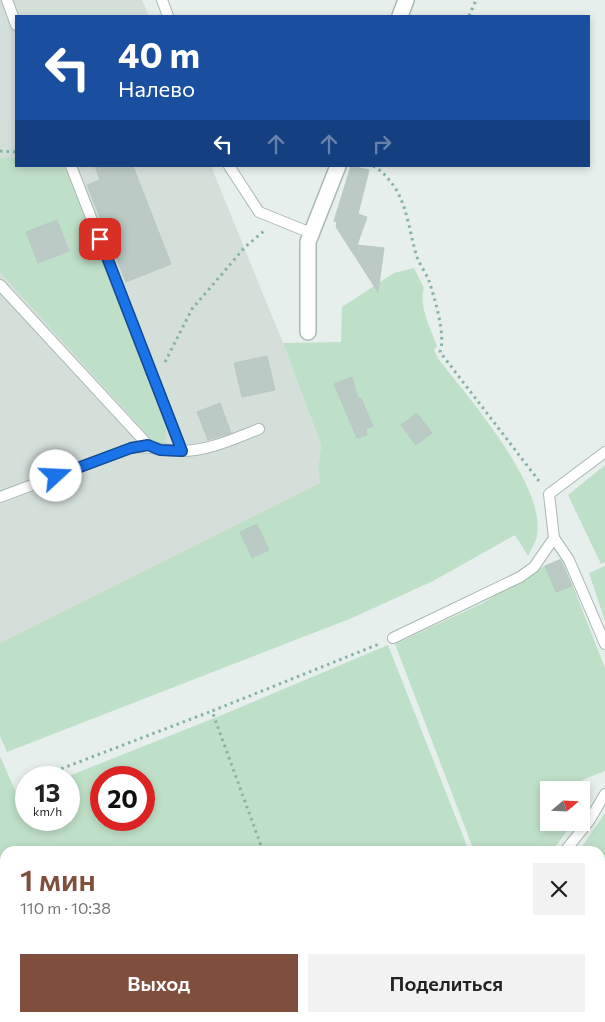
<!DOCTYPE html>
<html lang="ru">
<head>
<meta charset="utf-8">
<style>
	body { margin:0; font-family:Commissioner,sans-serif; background:#f2f2f2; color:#222; height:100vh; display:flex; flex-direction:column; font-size:19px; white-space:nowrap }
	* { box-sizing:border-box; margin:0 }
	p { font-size:16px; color:#767676 }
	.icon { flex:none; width:28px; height:28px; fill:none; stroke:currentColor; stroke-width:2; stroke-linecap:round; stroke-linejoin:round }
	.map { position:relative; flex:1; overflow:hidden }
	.side { position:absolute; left:0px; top:846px; width:605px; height:176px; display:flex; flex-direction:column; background:#fff; border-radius:15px 15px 0 0; box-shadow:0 2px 8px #0003 }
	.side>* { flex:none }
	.guide { position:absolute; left:15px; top:15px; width:575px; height:152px; border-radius:0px; box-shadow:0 2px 8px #0003; background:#1a4fa0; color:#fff; overflow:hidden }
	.needle { width:32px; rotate:71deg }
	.controls { position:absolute; left:540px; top:781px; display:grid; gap:10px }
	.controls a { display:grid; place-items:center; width:50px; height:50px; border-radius:0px; background:#fff; box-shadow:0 2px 8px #0003; font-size:25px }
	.speed { position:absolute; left:15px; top:766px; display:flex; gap:10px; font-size:25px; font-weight:700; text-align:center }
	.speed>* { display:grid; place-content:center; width:65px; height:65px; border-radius:50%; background:#fff; box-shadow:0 2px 8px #0003; line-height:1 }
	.speed small { font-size:12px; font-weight:400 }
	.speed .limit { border:8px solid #d22; background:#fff; color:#111 }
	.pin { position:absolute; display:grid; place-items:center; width:42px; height:42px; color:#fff; margin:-21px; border-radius:10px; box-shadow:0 2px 8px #0006 }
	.me { position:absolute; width:55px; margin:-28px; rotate:70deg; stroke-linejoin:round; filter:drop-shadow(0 0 4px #0008) }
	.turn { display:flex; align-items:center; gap:18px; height:105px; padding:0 20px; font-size:22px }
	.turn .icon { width:65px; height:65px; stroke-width:2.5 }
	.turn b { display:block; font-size:35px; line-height:42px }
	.lanes { display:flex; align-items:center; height:48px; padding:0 20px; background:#0003; justify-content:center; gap:25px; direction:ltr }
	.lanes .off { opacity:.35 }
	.round { display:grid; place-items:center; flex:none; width:52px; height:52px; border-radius:0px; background:#f2f2f2 }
	.overview { display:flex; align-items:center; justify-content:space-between; height:85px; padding:0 20px }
	h1 { font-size:30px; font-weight:600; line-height:38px; color:#804e3d }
	.primary-button { display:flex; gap:10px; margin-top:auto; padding:10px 20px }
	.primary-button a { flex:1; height:58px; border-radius:0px; background:#804e3d; color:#fff; font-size:20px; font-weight:600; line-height:58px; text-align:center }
	.primary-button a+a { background:#f2f2f2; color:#222 }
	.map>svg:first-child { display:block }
	.built { fill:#d4dfda }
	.green { fill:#bfe0c8; fill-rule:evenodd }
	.building { fill:#bbcac4; stroke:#b8c9c2 }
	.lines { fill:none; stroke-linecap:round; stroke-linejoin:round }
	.service-casing { stroke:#a8b8b2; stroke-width:12 }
	.minor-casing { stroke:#a8b8b2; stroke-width:18 }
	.path { stroke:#86b3a5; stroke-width:3; stroke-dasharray:2.5 4; stroke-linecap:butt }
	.service { stroke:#fff; stroke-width:10 }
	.minor { stroke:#fff; stroke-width:15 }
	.route-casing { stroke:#114b97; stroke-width:12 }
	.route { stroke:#1a73e8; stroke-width:9 }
</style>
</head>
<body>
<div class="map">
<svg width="605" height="1022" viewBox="0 0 605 1022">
	<rect width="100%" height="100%" fill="#e6efeb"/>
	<path class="built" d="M0 0H142L149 16H16V166H211L283 343 321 445 318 469 320 483 0 643Z"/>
	<g class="green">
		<path d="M16 157V166H64L155 395C159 409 173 432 162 445L154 442 0 272V158Z"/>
		<path d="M414 268 424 288C418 305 431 330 437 346L434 350 439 360C468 397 546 486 537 535 536 542 531 550 528 556L515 535 433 581 352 618 7 752 0 736V643L320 483 318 469 321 445 283 343 341 342 342 307 394 273Z"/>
		<path d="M605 465V562L601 564 568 495Z"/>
		<path d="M562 558 605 668V771L582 780 590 800 581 811V790H549V822L573 823 552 851H474L395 644 483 603 544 566Z"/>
		<path d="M605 566V621L589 573Z"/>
		<path d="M388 645 469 851H5V1018H600V851H579L605 813V1022H0V756L18 797 26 793V820H69V778L66 777 222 715ZM101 778H144V820H101Z"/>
	</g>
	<g class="building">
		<path d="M95 166H133L171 264 126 282 87 185 100 180Z"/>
		<path d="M351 166 369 170 358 214 367 217 357 245 384 248 378 292 336 227 337 222 334 221Z"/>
		<path d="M57 220 69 251 38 263 26 232Z"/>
		<path d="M267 356 275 390 242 397 234 363Z"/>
		<path d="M352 377 358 399 361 398 373 426 366 429 367 435 357 438 334 384Z"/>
		<path d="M220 403 231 433 208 440 197 412Z"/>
		<path d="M417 413 432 433 416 445 401 425Z"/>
		<path d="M257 524 269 550 252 558 240 532Z"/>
		<path d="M560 560 572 586 556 592 545 566Z"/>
	</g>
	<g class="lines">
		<defs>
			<g id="service">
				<path d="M7 0 16 25"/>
				<path d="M162 0 168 16"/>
				<path d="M71 166 182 451"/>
				<path d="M229 166 259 212 311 233"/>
				<path d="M0 285 148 445"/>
				<path d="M0 497 131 448C151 445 161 451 181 451 208 451 233 439 259 429"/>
				<path d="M554 538 569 560 605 644"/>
				<path d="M393 638 520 577 534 567 554 538 549 494 605 452"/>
				<path d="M565 851 589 821 605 794"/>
				<path d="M206 1022 219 1018"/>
			</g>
			<g id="minor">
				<path d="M400 16 406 0"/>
				<path d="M308 332V242L338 166"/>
			</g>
		</defs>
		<use href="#service" class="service-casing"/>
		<use href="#minor" class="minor-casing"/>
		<g class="path">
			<path d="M469 16 476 0"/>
			<path d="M0 151 16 152"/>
			<path d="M373 166C384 172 390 180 397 191 408 211 410 235 417 257 420 265 426 273 429 281 435 299 446 336 440 352L539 481"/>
			<path d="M165 362 192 309 245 247 264 231"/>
			<path d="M37 778 212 711"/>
			<path d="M21 784 26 782"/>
			<path d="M263 851 212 711 379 644"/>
		</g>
		<use href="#service" class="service"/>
		<use href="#minor" class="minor"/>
	</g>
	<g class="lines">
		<defs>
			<path id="route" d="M56 476 131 448 148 445 160 450 182 451 100 239"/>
		</defs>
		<use href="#route" class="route-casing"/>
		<use href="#route" class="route"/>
	</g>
</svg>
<div class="controls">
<a><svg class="needle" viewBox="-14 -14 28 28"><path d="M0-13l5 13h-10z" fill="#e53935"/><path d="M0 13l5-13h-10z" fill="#767676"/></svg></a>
</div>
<div class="speed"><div>13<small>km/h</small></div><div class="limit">20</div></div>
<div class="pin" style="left:100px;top:239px;background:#d93025"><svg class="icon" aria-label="arrive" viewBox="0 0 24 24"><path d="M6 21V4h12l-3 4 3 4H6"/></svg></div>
<svg class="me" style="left:56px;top:476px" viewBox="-20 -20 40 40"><circle r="19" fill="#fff"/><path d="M0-13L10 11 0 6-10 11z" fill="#1a73e8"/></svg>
<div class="guide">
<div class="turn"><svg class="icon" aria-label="left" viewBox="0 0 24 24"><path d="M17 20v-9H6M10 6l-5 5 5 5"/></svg><div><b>40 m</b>Налево</div></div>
<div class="lanes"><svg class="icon" aria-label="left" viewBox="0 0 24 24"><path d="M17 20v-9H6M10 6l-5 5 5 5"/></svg><svg class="icon off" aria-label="ahead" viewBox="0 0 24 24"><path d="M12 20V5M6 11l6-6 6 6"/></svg><svg class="icon off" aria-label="ahead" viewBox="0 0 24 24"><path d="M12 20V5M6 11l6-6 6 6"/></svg><svg class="icon off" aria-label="right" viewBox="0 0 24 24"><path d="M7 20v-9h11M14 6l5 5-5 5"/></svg></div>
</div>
<section class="side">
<div class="overview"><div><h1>1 мин</h1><p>110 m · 10:38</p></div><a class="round"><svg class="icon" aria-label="close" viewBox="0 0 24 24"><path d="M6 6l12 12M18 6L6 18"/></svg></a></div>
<div class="primary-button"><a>Выход</a><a>Поделиться</a></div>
</section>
</div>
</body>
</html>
